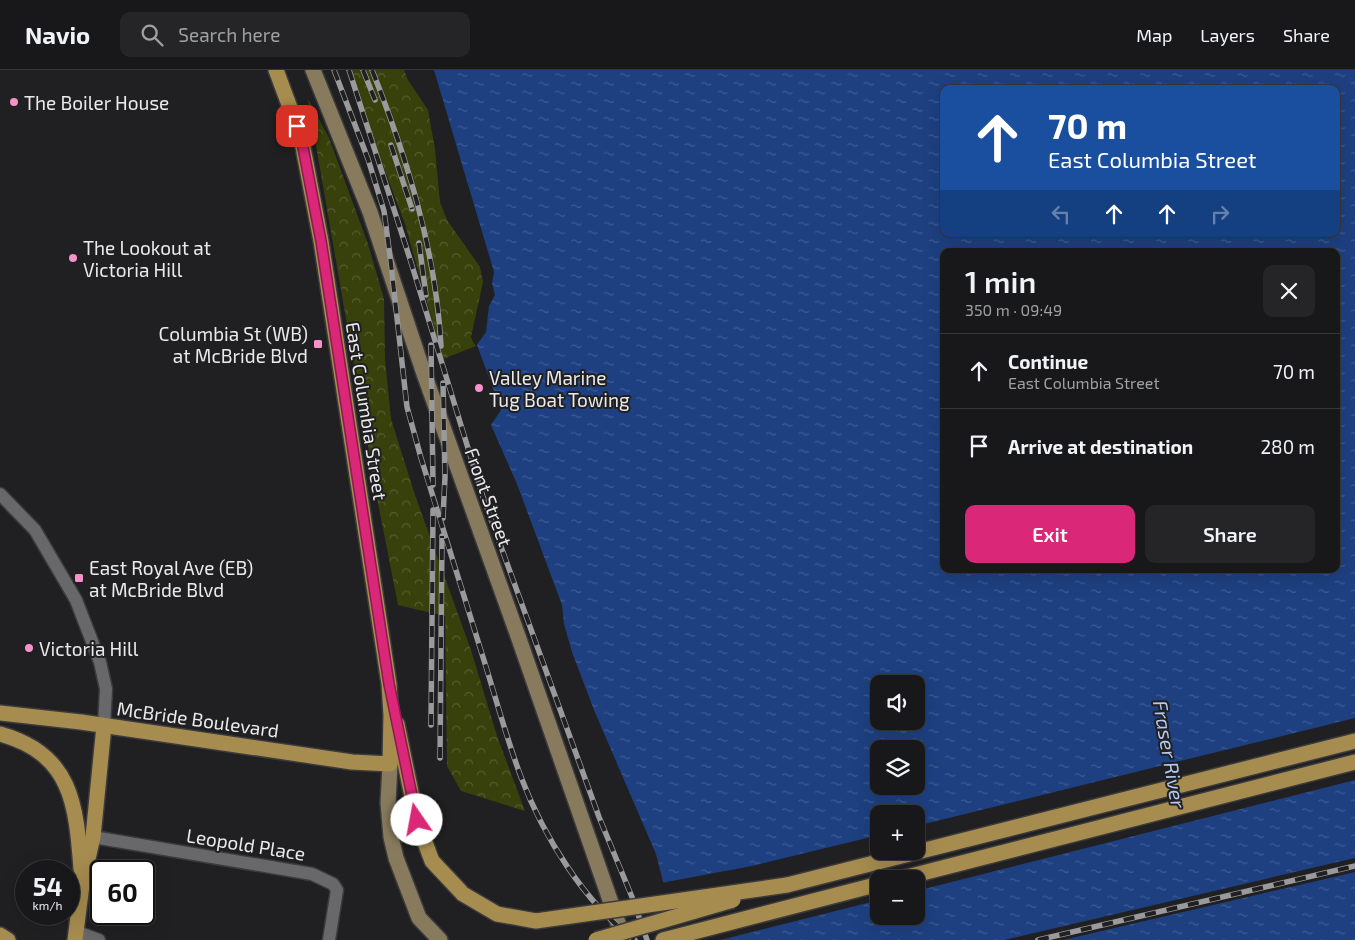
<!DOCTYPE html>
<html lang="en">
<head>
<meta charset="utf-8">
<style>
	body { margin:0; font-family:"Exo 2",sans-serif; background:#252527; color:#f1f3f6; height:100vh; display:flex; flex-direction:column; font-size:19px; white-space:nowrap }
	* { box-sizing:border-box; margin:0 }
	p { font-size:16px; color:#9fa0a2 }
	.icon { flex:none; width:28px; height:28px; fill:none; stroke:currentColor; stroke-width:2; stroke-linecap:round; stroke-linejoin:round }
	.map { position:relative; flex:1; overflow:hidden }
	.details { position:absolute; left:940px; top:178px; width:400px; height:325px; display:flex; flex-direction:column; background:#18181a; border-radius:10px; box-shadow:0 5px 20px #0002,0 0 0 1px #363739 }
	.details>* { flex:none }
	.guide { position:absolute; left:940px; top:15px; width:400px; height:152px; border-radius:10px; box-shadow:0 5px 20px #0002,0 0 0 1px #363739; background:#1a4fa0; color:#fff; overflow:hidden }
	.controls { position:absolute; left:870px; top:605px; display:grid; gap:10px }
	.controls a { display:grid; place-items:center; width:55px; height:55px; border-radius:10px; background:#18181a; box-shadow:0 5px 20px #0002,0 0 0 1px #363739; font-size:25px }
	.speed { position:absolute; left:15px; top:790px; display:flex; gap:10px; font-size:25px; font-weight:700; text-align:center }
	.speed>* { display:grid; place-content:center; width:65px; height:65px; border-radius:50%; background:#18181a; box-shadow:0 5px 20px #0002,0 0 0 1px #363739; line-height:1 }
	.speed small { font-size:12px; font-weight:400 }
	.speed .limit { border:2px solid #111; border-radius:8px; background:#fff; color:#111 }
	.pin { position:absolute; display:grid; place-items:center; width:42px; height:42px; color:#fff; margin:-21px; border-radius:10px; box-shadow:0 2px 8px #0006 }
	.me { position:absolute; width:55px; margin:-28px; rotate:348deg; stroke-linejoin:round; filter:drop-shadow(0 0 4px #0008) }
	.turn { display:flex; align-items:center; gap:18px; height:105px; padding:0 25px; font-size:22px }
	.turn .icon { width:65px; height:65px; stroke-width:2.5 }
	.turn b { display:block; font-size:35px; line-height:42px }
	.lanes { display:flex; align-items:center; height:48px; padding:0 25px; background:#0003; justify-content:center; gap:25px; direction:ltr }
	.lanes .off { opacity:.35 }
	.round { display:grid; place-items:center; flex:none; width:52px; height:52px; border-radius:10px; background:#252527 }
	.headline { display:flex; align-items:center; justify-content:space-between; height:85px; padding:0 25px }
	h1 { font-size:30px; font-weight:600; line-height:38px }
	.button { display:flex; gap:10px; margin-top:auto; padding:10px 25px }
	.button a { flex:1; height:58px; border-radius:10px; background:#db2777; color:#fff; font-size:20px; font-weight:600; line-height:58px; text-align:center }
	.button a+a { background:#252527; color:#f1f3f6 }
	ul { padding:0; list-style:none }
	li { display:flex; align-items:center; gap:15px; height:75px; padding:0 25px; border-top:1px solid #363739 }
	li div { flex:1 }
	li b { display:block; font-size:19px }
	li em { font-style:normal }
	header { display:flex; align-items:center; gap:30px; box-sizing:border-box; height:70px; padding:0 25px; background:#18181a; border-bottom:1px solid #363739 }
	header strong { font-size:24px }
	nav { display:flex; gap:28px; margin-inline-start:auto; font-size:18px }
	.search { width:350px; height:45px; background:#252527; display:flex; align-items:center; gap:12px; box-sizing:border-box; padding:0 18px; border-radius:10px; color:#9fa0a2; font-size:19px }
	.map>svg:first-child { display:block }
	.forest { fill:url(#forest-crowns) }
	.water { fill:url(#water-ripples); fill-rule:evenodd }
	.pier { fill:#202022 }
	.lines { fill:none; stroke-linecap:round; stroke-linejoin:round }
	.street-casing { stroke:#3b3a3d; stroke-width:15 }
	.secondary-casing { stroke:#3b3a3d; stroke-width:18 }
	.primary-casing { stroke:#3b3a3d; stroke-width:18 }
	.street { stroke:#68686b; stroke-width:12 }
	.secondary { stroke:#877a5d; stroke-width:15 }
	.primary { stroke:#a68c4f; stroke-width:15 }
	.rail-casing { stroke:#9a9a9c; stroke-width:5.5 }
	.rail { stroke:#202022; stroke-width:4; stroke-dasharray:11; stroke-linecap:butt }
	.primary-bridge-casing { stroke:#3b3a3d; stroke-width:18; stroke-linecap:butt }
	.primary-bridge { stroke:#a68c4f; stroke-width:15 }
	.route-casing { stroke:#8e194d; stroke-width:12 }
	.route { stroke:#db2777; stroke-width:9 }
	.poi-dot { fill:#f890cb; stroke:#202022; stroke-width:2 }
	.labels { text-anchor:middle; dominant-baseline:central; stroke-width:4; stroke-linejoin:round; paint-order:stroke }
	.poi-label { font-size:19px; fill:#eaeaec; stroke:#202022; text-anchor:start }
	.street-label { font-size:19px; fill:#eaeaec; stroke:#202022 }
	.water-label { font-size:20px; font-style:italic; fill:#b5caf1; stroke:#202022 }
</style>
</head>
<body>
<header>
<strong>Navio</strong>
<div class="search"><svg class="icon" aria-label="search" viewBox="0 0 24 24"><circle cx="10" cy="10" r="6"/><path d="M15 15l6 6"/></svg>Search here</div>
<nav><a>Map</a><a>Layers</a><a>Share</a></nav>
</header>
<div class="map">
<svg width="1355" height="870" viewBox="0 0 1355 870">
	<defs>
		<pattern id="forest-crowns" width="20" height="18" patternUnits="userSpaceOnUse" patternTransform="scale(1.25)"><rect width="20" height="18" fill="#38410b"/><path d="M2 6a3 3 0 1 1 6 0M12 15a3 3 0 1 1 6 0" fill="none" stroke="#555d2f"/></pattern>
		<pattern id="water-ripples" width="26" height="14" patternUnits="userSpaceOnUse" patternTransform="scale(1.25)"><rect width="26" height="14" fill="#1e4081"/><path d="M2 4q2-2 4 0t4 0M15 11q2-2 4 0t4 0" fill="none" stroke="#3f5c93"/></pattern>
	</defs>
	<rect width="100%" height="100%" fill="#202022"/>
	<g class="forest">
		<path d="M347 0H406L430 39 483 196 486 212 474 267 476 276 443 289 405 154Z"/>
		<path d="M308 29 329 68 368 174 384 229 385 289 391 349 415 425 471 580 497 666 525 741 461 721 447 696 445 546 398 535 377 428Z"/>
	</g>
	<path class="water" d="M406 0H1355V870H678L656 784 594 640 572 582 564 554 562 535 517 414 491 355 501 340 474 267 486 212 430 39ZM944 19H1336V164H944ZM944 181H1336V499H944ZM879 614H916V651H879ZM879 679H916V716H879ZM879 744H916V781H879ZM879 809H916V846H879Z"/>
	<g class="pier">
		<path d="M404 0H434L494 202 492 213 495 225 489 236 486 262 476 276 473 272 471 267 483 212 480 197 447 150 440 132 435 79 428 40 408 10Z"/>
		<path d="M1355 648V710L916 821V809H879V830L720 870H675L661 813 752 796 879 765V781H916V756Z"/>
		<path d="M1355 788V802L1063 870H1004Z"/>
	</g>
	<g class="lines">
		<defs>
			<g id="street">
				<path d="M0 424 35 460 76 530 100 592 106 619 104 656"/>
				<path d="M93 767 312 804 333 814 337 820 329 870"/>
				<path d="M77 862 99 870"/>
			</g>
			<g id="secondary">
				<path d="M313 0 370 142 423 301 518 566 624 870"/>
				<path d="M390 694 388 733 391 767 396 788 419 848 440 870"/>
			</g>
			<g id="primary">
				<path d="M0 643 81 652 352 692 390 694 391 645 389 614 321 171 301 67 276 0"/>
				<path d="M397 654 417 751 432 791 463 824"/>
				<path d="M0 664C72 684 76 734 81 799"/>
				<path d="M899 809 1355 692"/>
				<path d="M787 815 1355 671"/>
				<path d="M0 865 8 870"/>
				<path d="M75 870 82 815 93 767 104 656"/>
				<path d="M663 870 879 814"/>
			</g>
		</defs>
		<use href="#street" class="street-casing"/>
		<use href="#secondary" class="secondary-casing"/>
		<use href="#primary" class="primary-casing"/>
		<use href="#street" class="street"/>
		<use href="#secondary" class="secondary"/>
		<use href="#primary" class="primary"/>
		<defs>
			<g id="rail">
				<path d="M334 0 368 89 384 141 391 194 407 337 421 388C441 454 462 519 482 584 495 625 506 667 521 707 543 765 584 833 635 870"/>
				<path d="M349 0 410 189 483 427 599 747 632 827 647 870"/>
				<path d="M363 0 375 30"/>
				<path d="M372 0C407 88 436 181 441 276"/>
				<path d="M391 75 412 139"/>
				<path d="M419 173 426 225"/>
				<path d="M431 275 433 415"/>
				<path d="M443 448 445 407 443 313"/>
				<path d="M431 655 433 440"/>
				<path d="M440 688 442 466"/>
				<path d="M1038 870 1355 796"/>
			</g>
		</defs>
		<use href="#rail" class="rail-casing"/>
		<use href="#rail" class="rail"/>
		<defs>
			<g id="primary-bridge">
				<path d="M463 824 497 844 536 851 787 815"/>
				<path d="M596 870 733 830"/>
			</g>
		</defs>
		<use href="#primary-bridge" class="primary-bridge-casing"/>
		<use href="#primary-bridge" class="primary-bridge"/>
	</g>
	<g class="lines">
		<defs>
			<path id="route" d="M297 56 301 67 321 171 389 614 417 750"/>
		</defs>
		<use href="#route" class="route-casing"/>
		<use href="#route" class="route"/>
	</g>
	<g class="poi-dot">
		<circle cx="14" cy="32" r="5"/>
		<circle cx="73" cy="188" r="5"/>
		<rect x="313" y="269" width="10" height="10" rx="2.5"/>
		<circle cx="479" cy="318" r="5"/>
		<rect x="74" y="503" width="10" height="10" rx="2.5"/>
		<circle cx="29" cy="578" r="5"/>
	</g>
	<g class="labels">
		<g class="poi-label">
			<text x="24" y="32">The Boiler House</text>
			<text x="83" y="177">The Lookout at<tspan x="83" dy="22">Victoria Hill</tspan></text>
			<text x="308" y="263" text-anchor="end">Columbia St (WB)<tspan x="308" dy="22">at McBride Blvd</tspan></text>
			<text x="489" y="307">Valley Marine<tspan x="489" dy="22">Tug Boat Towing</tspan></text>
			<text x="89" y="497">East Royal Ave (EB)<tspan x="89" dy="22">at McBride Blvd</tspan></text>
			<text x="39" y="578">Victoria Hill</text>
		</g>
		<g class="street-label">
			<text transform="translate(367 341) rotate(81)">East Columbia Street</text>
			<text transform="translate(489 427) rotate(70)">Front Street</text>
			<text transform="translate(198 649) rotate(8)">McBride Boulevard</text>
			<text transform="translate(246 774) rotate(9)">Leopold Place</text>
		</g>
		<g class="water-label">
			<text transform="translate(1170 684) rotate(80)">Fraser River</text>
		</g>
	</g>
</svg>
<div class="controls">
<a><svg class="icon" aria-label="sound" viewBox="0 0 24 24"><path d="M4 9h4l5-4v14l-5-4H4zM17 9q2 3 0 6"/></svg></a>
<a><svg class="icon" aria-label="layers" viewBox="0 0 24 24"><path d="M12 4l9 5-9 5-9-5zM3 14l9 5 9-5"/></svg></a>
<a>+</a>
<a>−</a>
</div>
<div class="speed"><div>54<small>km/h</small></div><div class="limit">60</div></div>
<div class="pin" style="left:297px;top:56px;background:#d93025"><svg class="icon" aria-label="arrive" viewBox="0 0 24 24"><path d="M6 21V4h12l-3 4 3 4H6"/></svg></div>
<svg class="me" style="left:417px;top:750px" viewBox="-20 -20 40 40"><circle r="19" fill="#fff"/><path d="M0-13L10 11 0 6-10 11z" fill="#db2777"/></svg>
<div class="guide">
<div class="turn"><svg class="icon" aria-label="ahead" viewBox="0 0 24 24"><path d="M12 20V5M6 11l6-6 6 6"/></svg><div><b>70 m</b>East Columbia Street</div></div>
<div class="lanes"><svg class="icon off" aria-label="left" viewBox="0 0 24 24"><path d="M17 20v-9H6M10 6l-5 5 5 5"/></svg><svg class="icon" aria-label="ahead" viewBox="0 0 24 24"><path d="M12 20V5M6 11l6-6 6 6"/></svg><svg class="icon" aria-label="ahead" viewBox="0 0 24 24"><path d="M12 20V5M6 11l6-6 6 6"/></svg><svg class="icon off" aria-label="right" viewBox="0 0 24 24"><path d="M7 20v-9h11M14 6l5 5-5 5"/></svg></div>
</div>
<section class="details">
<div class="headline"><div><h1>1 min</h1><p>350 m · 09:49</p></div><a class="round"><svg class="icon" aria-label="close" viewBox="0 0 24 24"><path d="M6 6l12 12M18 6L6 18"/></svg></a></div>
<ul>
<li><svg class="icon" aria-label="ahead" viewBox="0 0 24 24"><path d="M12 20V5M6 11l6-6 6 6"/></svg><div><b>Continue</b><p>East Columbia Street</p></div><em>70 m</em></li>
<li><svg class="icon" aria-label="arrive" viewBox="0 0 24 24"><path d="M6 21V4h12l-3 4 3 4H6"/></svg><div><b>Arrive at destination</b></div><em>280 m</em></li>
</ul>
<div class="button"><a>Exit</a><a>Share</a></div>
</section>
</div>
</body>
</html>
